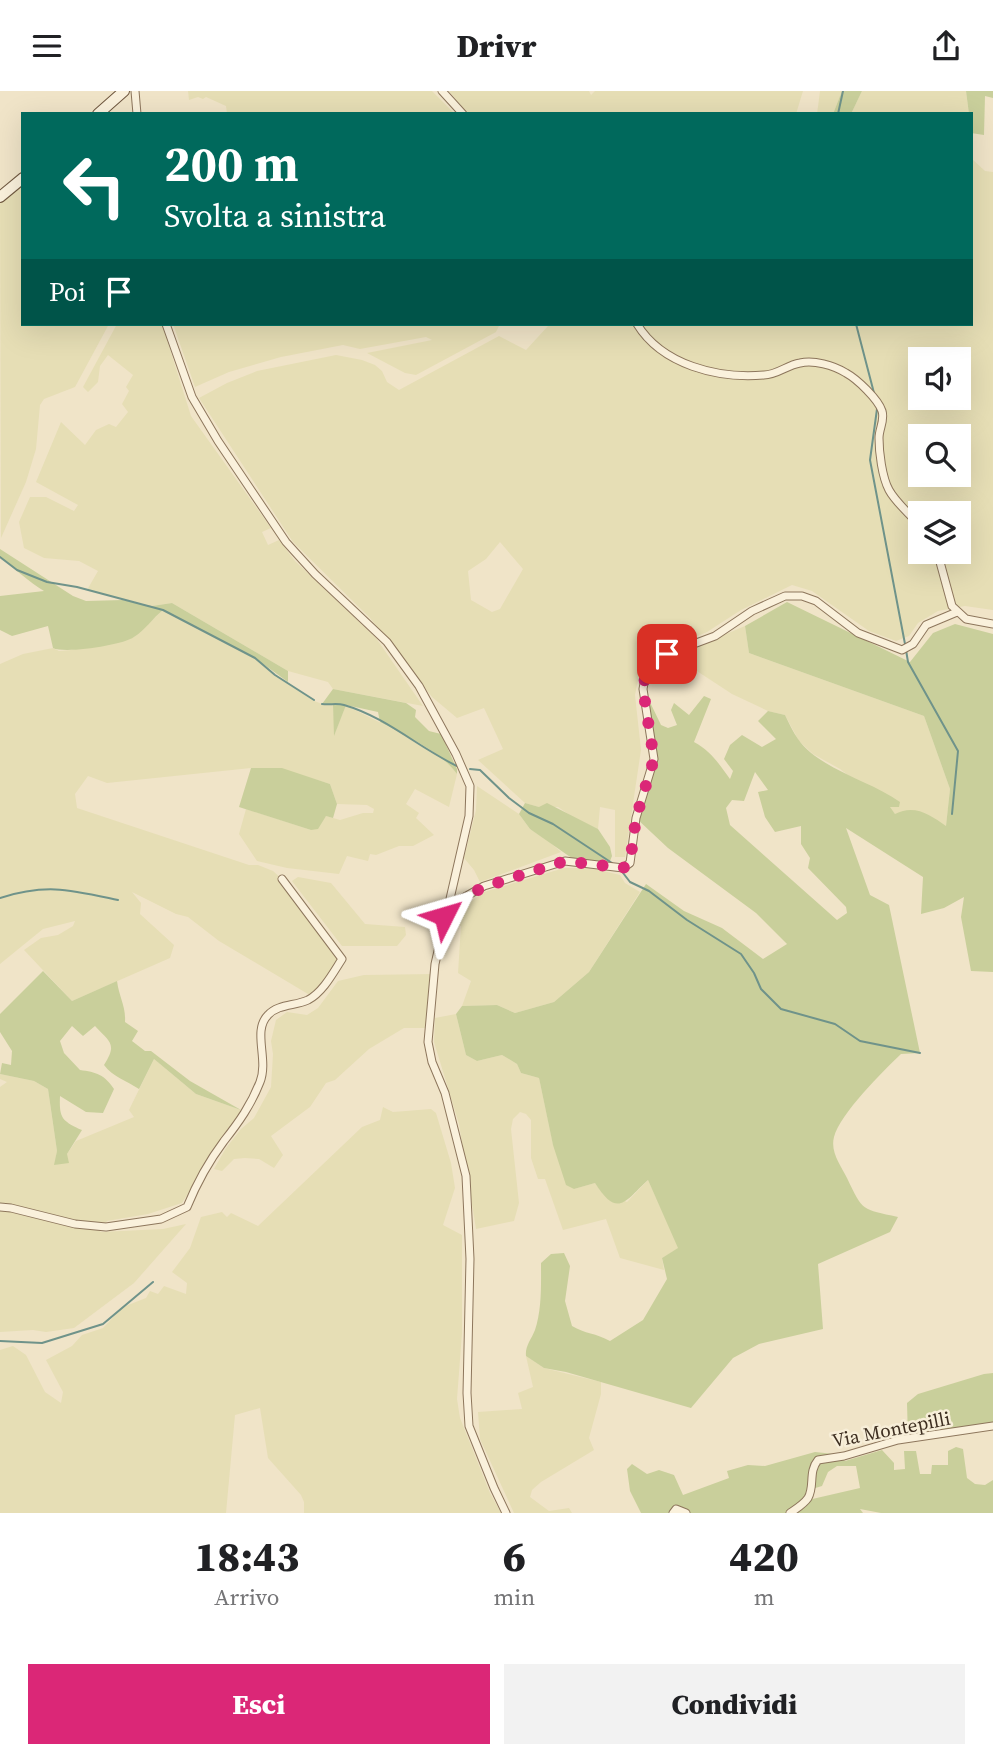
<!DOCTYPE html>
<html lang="it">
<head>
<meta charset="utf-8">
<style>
	body { margin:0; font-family:"Source Serif 4",serif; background:#f2f2f2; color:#202124; height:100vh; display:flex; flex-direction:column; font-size:26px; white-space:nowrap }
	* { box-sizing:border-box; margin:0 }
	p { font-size:23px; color:#757577 }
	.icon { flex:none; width:38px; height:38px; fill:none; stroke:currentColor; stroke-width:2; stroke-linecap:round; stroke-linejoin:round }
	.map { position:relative; height:1422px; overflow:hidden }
	.drawer { display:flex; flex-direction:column; background:#fff; flex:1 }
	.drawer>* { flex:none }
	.banner { position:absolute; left:21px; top:21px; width:952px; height:214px; border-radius:0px; box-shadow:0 7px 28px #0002; background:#00695c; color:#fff; overflow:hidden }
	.fabs { position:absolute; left:908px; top:256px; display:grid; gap:14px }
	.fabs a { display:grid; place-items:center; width:63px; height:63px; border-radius:0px; background:#fff; box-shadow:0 7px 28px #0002; font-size:35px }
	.pin { position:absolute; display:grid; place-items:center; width:60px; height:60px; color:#fff; margin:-30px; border-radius:14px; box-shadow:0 4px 10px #0006 }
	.me { position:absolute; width:77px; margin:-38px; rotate:50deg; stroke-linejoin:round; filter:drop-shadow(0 0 5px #0008) }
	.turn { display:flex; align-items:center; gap:24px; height:147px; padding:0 28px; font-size:32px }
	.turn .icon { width:91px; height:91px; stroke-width:2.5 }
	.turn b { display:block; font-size:49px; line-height:60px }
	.then { display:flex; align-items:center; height:66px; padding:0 28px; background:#0003; gap:14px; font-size:26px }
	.eta { display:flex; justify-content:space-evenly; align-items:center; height:119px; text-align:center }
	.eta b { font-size:42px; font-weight:800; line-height:49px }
	.primary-button { display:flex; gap:14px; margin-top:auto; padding:14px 28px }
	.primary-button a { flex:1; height:80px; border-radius:0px; background:#db2777; color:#fff; font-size:28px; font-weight:800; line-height:80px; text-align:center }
	.primary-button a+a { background:#f2f2f2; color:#202124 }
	header { display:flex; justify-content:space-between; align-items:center; height:91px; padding:0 28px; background:#fff; font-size:32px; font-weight:800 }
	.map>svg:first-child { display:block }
	.farmland { fill:#e6deb5; fill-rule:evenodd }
	.green { fill:#c9cf9b; fill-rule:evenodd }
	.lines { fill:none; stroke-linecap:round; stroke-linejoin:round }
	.stream { stroke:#6f938a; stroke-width:2 }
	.street-casing { stroke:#8d765c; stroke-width:9 }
	.secondary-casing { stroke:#6f573f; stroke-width:12 }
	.street { stroke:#faf1dc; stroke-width:7 }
	.secondary { stroke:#faf1dc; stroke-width:10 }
	.route { stroke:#db2777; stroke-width:12; stroke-dasharray:0 21.6 }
	.labels { text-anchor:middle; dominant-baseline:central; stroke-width:5; stroke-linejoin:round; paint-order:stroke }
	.street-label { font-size:19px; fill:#3d2e20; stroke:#f7eed8 }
</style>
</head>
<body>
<header><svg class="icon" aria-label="menu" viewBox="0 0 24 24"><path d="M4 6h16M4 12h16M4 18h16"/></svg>Drivr<svg class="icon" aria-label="share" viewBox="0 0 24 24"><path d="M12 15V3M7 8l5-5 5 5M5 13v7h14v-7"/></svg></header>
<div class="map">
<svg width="993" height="1422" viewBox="0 0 993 1422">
	<rect width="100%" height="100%" fill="#f0e4c8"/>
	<g class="farmland">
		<path d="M188 0H432L455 23H227L226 15 206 6 203 8 198 6 189 9Z"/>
		<path d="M449 0H589L591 4 595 0H803L796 23H468Z"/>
		<path d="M820 0H842L833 23H817Z"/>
		<path d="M862 0H966L969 23H851Z"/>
		<path d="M971 67 985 80 993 81V519L965 515 938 520 918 532 909 545 896 550 869 540 812 500 792 494 741 519 707 541 661 560 640 578 635 604 641 659 625 766H615V719L600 716 598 738 574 727 558 716H539L525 712 478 669 503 658 484 617 457 627 432 606 370 527 293 451 199 307 227 292 257 280 336 264 362 269 375 274 382 280 387 291 399 299 499 245 526 259 548 235 547 233H971ZM920 268H959V306H920ZM920 345H959V383H920ZM920 422H959V460H920ZM500 451 523 478 500 518 492 521 471 509 468 480 486 468Z"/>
		<path d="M23 94V233H109L75 296 44 308 40 314 36 358 26 391 1 447 0 112Z"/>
		<path d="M117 233H162L191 325 271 437 262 441 268 454 279 449 295 470 376 547 423 615 333 598 328 591 288 580 172 512 152 515 87 499 98 480 79 470 44 467 24 457 19 431 30 406H46L74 420 78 414 36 391 61 331 85 354 96 339 109 333 116 336 128 321 122 313 129 300 126 296 133 284 108 264 100 275 98 291 88 301 83 296Z"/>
		<path d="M173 233H500L496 241 416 284 405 282 367 262 432 249 426 246 360 258 343 254 281 266 229 281 195 296Z"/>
		<path d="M163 519 255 567 275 584 312 609 322 613 333 614 335 642 345 614 413 648 450 672 457 683 449 716 415 698 406 713 419 722 416 727 434 744 413 755H399L376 764 370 763 368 770 347 765 339 783 287 777 257 770 239 743 246 718 311 739 326 725 340 729 363 722H373L374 718 367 714 337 713 330 693 282 678 251 677 107 692 88 685 75 703 77 717 249 774H258L273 780 282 788 342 868 313 906 219 850 188 826 176 823 132 801 141 812 140 823 174 854 170 867 72 910 24 859 41 847 58 844 73 835 75 830 43 838 0 873V573L23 563 53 557 59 560 71 559 123 550 134 546Z"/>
		<path d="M745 535 749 562 924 625 950 698 946 736 895 723 889 716 840 678 813 663 799 650 785 624 768 620 732 603 674 565Z"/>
		<path d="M477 695 519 723 530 738 545 747 561 761 480 791 474 779 464 767 476 719Z"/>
		<path d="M564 777H591L620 784 625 792 640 801 589 881 554 911 515 922 497 914 462 915 471 890 458 882 461 835H457L455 822 484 801Z"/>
		<path d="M298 786 331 792 365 833 405 836 406 844 397 855H342L292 790Z"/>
		<path d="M434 883 428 937H404L369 958 335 989 326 992 310 1016 271 1045 283 1064 274 1077 259 1068 245 1067 234 1068 222 1080 214 1078 226 1057 241 1038 254 1027 271 996 273 963 271 950 276 929 287 921 307 924 318 917 338 890 364 884Z"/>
		<path d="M456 923 466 964 477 970 502 964 517 973 521 982 539 987 553 1053 574 1098 595 1092 600 1099 627 1111 648 1089 679 1157 662 1167 664 1179 620 1167 606 1128 563 1139 545 1088H538L531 1067V1029L526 1023 520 1021 513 1028 511 1038 519 1112 514 1130 476 1138 459 1033 434 951 435 927Z"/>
		<path d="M154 968 196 1003 241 1019 182 1112 148 1123 107 1130 100 1141 163 1138 186 1133 134 1192 74 1237 46 1241 33 1239 0 1241V996L7 991 0 988V983L34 990 48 998 57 1060 55 1074 67 1063 76 1050 134 1026 129 1019Z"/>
		<path d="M383 1016 393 1021 431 1018 436 1022 451 1072 455 1097 443 1134 462 1144V1242L457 1308 460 1327 490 1402 501 1422H304V1411L301 1404 268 1367 260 1317 235 1324 226 1422H0V1259L13 1255 26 1264 45 1301 61 1312 63 1301 46 1269 72 1255 82 1244 103 1237 123 1216 146 1207 150 1200 158 1203 164 1195 186 1203 187 1192 172 1181 190 1157 201 1126 222 1121 227 1126 231 1122 258 1135 362 1036 380 1029Z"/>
		<path d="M526 1265 544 1277 601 1291V1303L589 1347 594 1359 541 1391 532 1399 530 1406 549 1420 569 1417 572 1422H514L480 1348 478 1321 522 1318 518 1302 533 1296Z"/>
	</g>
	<g class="green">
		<path d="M842 0H862L851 23H833Z"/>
		<path d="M966 0H993V7L985 5 984 44 971 42V23H969Z"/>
		<path d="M0 458 73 505 86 510 123 509 152 515 172 512 288 580V591L255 567 163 519C153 527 145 539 134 546 123 554 65 563 53 557L48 535 12 545 0 539V505L44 500C28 490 15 478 0 466Z"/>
		<path d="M787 511 910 571 933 542 955 533 993 543V881L971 880 961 826 964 806 944 817 921 823 923 786 846 737 870 804 889 814 920 962 901 963C883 980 840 1023 834 1046 830 1061 841 1075 847 1087 863 1121 862 1118 898 1126L890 1141 818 1173 823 1238 759 1253 733 1267 691 1317 566 1281 544 1277 526 1265C525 1255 531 1249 535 1239 542 1218 541 1194 541 1172L551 1163 564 1162 570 1175 565 1210 572 1235C585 1243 596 1242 610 1250L643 1229 667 1188 662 1167 678 1157 648 1089C625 1110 618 1128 595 1092L574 1098 566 1094 553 1054 539 987 521 982 517 973 502 964 477 970 466 964 456 923 462 915 497 914 515 922 554 911 589 881 646 793 684 820 722 837 763 868 787 853 756 822 668 757 636 727 654 668 647 605 661 634 668 637 677 634 671 619 674 612 689 624 704 605 711 608 694 651C711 660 719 673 730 688L733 680 724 668 730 654 742 644 762 656 776 648 758 630 768 620 785 624C789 632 793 641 798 648 819 678 871 690 900 711L899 716H890L895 723C915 713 930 724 946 735L950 698 924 625 749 562 745 535ZM755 681 768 699 758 701 765 726 775 741 801 735V753L810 767 808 777 846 816 847 822 837 829 730 734 726 717 732 709 744 710Z"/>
		<path d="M333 598 406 612 416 619 415 626 429 640 441 643 457 678V683C443 662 403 643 380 631L378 621 346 614 334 645 333 614 322 613Z"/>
		<path d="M251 677H282L330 693 337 713 333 727 326 725 318 738 311 739 239 716Z"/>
		<path d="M525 712 539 716 547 712 598 738 610 756 612 765 608 775 576 770 530 738 519 723Z"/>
		<path d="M43 880 72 910 117 890C119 906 126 915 125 931L138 940 132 950 145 960H151L190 990 241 1019 196 1003 154 968 139 998C127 990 113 986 104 974 117 953 111 952 95 935L83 945 72 935 60 950 64 962 80 979C96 981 105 984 114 998L103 1022 86 1021 60 1005C59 1027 62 1030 82 1039L67 1063 69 1072 54 1074 57 1060 48 998 34 990 0 983 2 972 11 974 12 960 0 941V923Z"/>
		<path d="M993 1282V1335L908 1348 907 1312 918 1303 984 1283Z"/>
		<path d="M956 1356 963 1358 967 1387 975 1393 985 1394 993 1389V1422H881L860 1418 863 1422H641L630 1400 627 1378 632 1373 647 1383 659 1379 674 1384 683 1404 729 1387 727 1380 748 1374 765 1375 815 1361 834 1363 845 1370 882 1359 894 1372V1379L905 1378 904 1360H916L920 1383H931L932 1374H948V1360ZM837 1375H856L860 1397 808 1409 812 1398 822 1395 828 1381Z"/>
	</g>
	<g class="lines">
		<g class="stream">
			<path d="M838 23 843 0"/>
			<path d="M856 233 874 302"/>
			<path d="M877 318 870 369 905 553"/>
			<path d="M0 466 17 479 47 491 77 496 163 519 255 567 275 584 314 609"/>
			<path d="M906 559 908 571 958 660 952 723"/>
			<path d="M322 613C330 614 337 612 344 614 386 626 419 657 457 675"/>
			<path d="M470 678 480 679 509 707 529 722 553 733 612 772"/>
			<path d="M620 778 630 791 649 800 687 829 741 863 754 882 761 898 781 918 835 933 860 950 920 962"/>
			<path d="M0 807C47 792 71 799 118 809"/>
			<path d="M0 1250 42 1252 103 1233 153 1191"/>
		</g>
		<defs>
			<g id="street">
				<path d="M135 0 137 23"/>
				<path d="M442 0 463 23"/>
				<path d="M166 233 192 306 218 350 286 451 315 483 387 551 419 595 456 663 470 695 469 725 435 873 428 951 432 971 445 1002 466 1085 470 1168 467 1302 469 1335 494 1397 506 1422"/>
				<path d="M637 233C662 274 718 288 764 284 777 284 787 274 800 272 814 269 833 274 846 282 857 288 878 308 882 320 885 329 879 338 879 347 879 361 882 386 889 399 896 412 911 424 920 435"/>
				<path d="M937 460 952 515 966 528 993 533"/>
				<path d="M446 824 463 807 484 795 565 770 623 777 630 772 636 727 654 668 643 598 645 587 667 563 715 545 752 520 785 505H802L816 510 858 542 902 559 913 553 926 534 957 521"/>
				<path d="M0 1116 11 1117 75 1133 106 1136 161 1128 187 1116C196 1094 209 1070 224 1050 239 1031 251 1014 260 991 269 968 252 940 268 924 278 913 295 915 308 909 323 901 333 882 342 868L282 788"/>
				<path d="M673 1422 676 1418 686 1422"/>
				<path d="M790 1422C796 1418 804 1413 808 1407 815 1395 808 1381 818 1369L844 1365 898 1349 993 1335"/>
			</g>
			<g id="secondary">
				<path d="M98 23 124 0"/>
				<path d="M0 106 23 87"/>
			</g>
		</defs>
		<use href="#street" class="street-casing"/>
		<use href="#secondary" class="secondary-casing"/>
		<use href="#street" class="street"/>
		<use href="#secondary" class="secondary"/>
	</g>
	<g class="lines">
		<path class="route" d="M444 825 463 807 484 796 565 770 623 777 630 772 636 727 654 668 643 598 645 587 667 563"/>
	</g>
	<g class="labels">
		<g class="street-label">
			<text transform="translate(891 1338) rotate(-11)">Via Montepilli</text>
		</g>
	</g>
</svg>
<div class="fabs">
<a><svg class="icon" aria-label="sound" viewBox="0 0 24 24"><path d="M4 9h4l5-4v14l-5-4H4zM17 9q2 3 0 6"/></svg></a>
<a><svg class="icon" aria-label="search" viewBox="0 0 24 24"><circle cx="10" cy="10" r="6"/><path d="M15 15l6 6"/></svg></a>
<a><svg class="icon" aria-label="layers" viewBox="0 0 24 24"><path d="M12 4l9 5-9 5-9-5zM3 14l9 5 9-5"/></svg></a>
</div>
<div class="pin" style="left:667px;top:563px;background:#d93025"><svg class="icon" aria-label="arrive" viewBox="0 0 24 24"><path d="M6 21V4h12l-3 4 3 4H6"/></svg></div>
<svg class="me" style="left:444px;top:825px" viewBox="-20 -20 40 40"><path d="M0-17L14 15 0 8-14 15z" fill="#db2777" stroke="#fff" stroke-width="4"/></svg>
<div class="banner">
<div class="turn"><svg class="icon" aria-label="left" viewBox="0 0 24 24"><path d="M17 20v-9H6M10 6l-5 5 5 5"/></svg><div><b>200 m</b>Svolta a sinistra</div></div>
<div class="then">Poi<svg class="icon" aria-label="arrive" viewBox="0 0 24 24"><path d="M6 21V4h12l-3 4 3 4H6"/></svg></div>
</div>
</div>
<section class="drawer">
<div class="eta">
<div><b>18:43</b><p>Arrivo</p></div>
<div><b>6</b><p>min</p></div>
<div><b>420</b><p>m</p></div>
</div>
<div class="primary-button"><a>Esci</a><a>Condividi</a></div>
</section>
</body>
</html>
